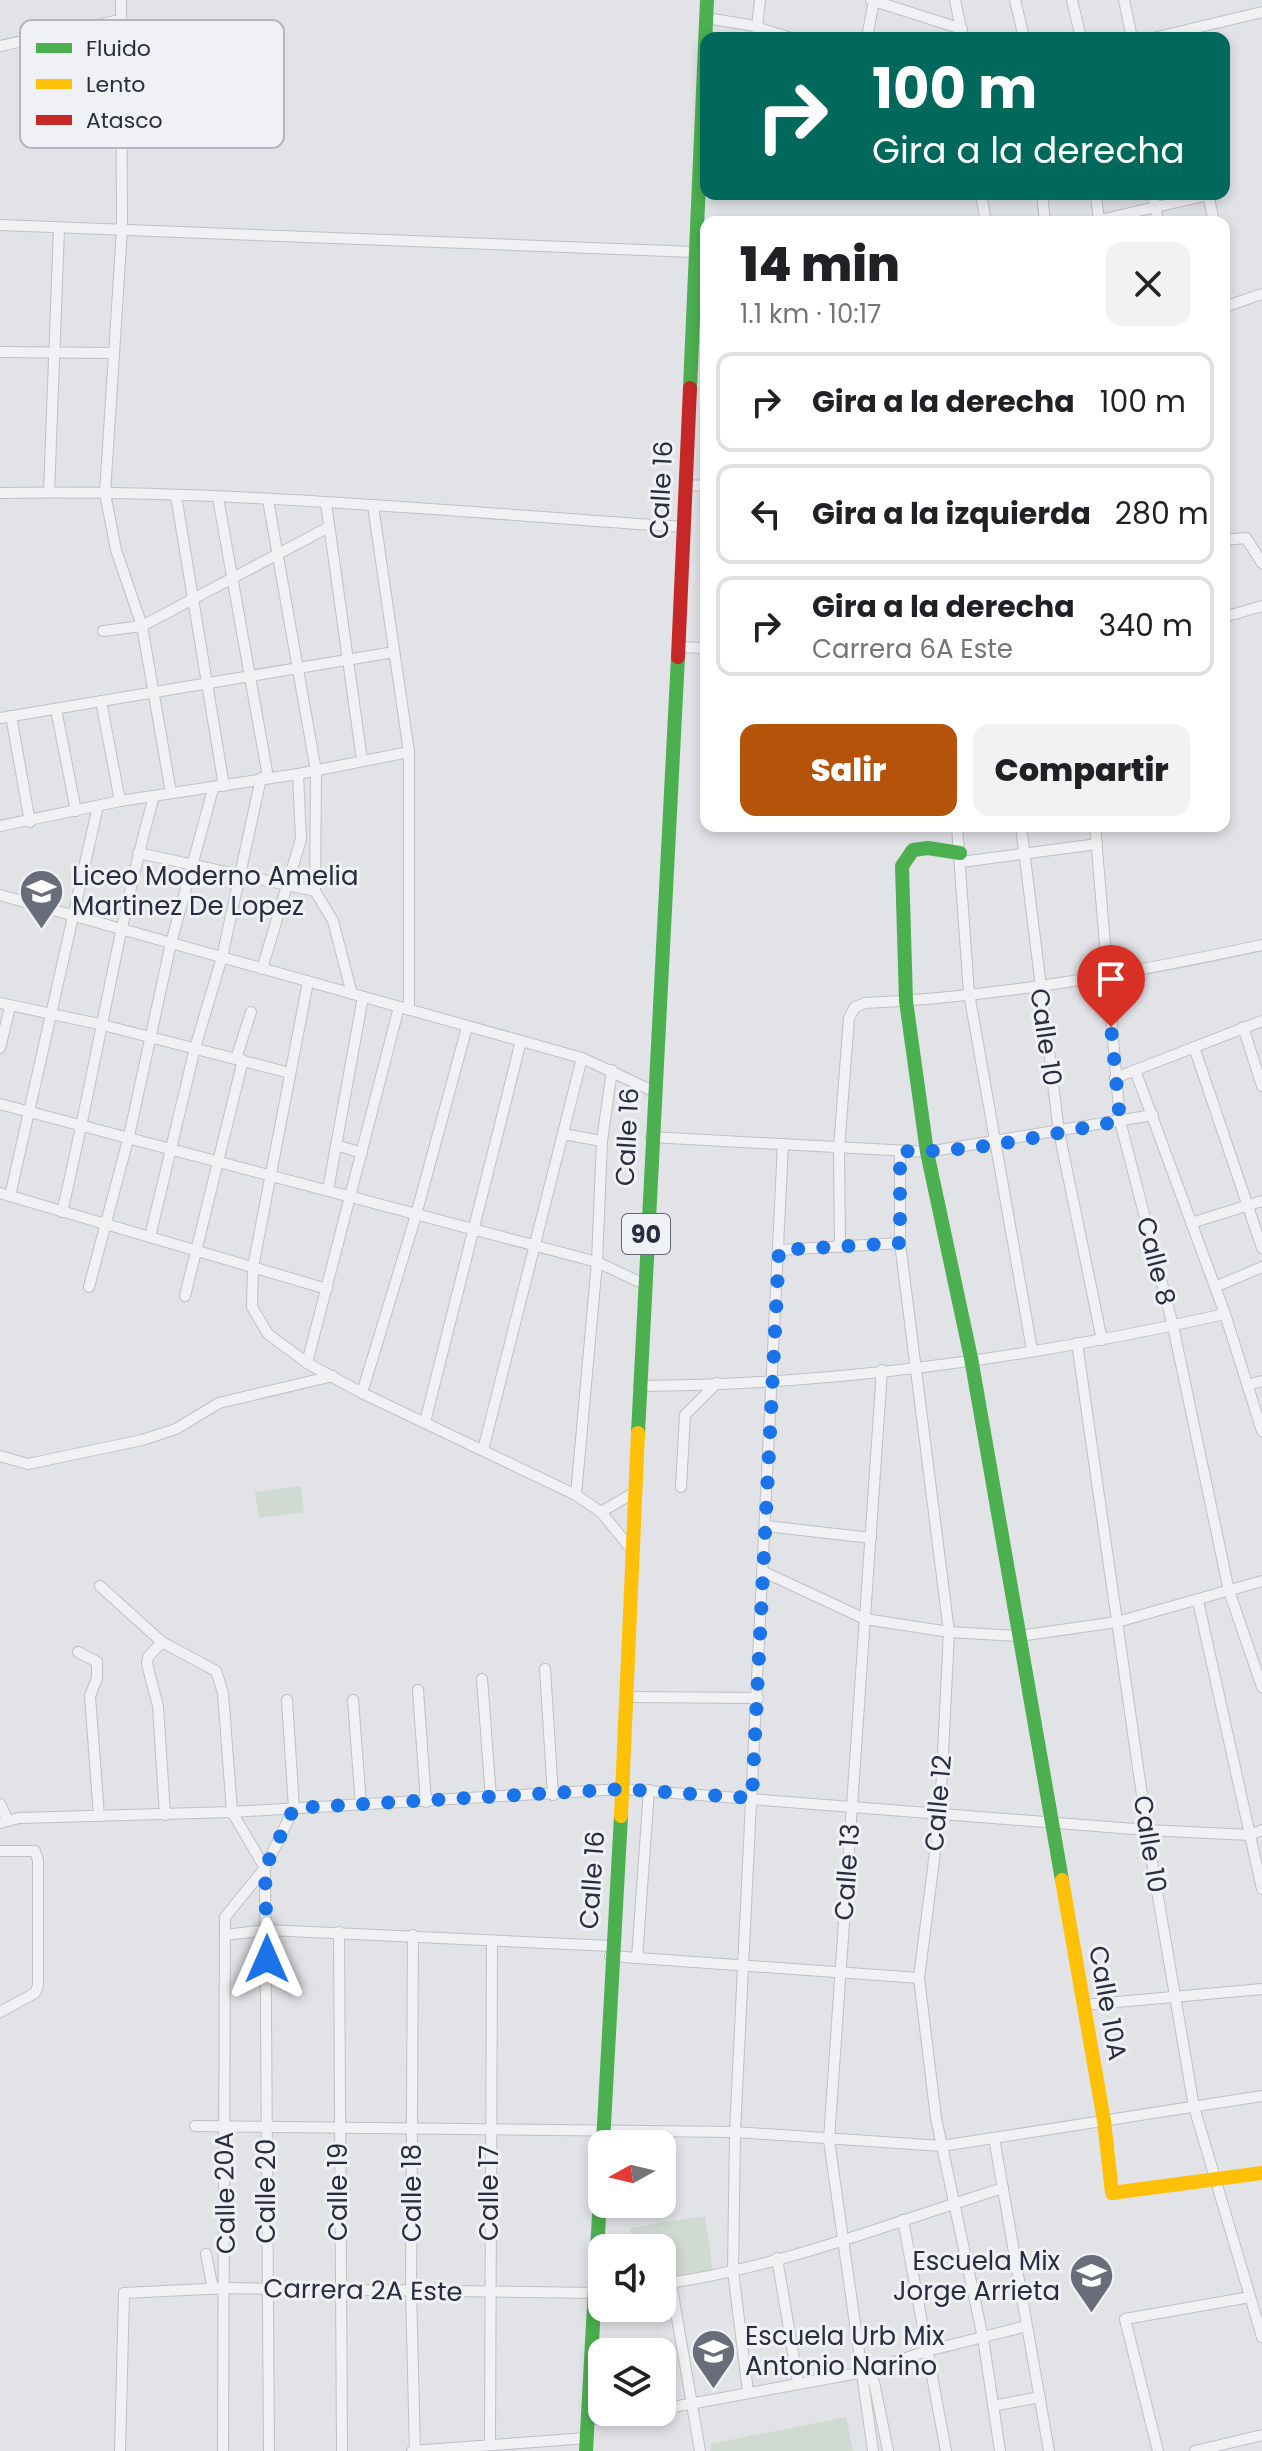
<!DOCTYPE html>
<html lang="es">
<head>
<meta charset="utf-8">
<style>
	body { margin:0; font-family:Poppins,sans-serif; background:#f2f2f2; color:#202124; height:100vh; display:flex; flex-direction:column; font-size:30px; white-space:nowrap }
	* { box-sizing:border-box; margin:0 }
	p { font-size:26px; color:#757577 }
	.icon { flex:none; width:44px; height:44px; fill:none; stroke:currentColor; stroke-width:2; stroke-linecap:round; stroke-linejoin:round }
	.map { position:relative; flex:1; overflow:hidden }
	.side { position:absolute; left:700px; top:216px; width:530px; height:616px; display:flex; flex-direction:column; background:#fff; border-radius:16px; box-shadow:0 4px 12px #0003 }
	.side>* { flex:none }
	.guide { position:absolute; left:700px; top:32px; width:530px; height:168px; border-radius:16px; box-shadow:0 4px 12px #0003; background:#00695c; color:#fff; overflow:hidden }
	.needle { width:52px; rotate:262deg }
	.fabs { position:absolute; left:588px; top:2130px; display:grid; gap:16px }
	.fabs a { display:grid; place-items:center; width:88px; height:88px; border-radius:16px; background:#fff; box-shadow:0 4px 12px #0003; font-size:40px }
	.pin { position:absolute; display:grid; place-items:center; width:68px; height:68px; color:#fff; margin:-82px -34px; border-radius:50% 50% 50% 0; rotate:-45deg; box-shadow:0 0 8px #0007 }
	.pin .icon { rotate:45deg }
	.me { position:absolute; width:88px; margin:-44px; rotate:0deg; stroke-linejoin:round; filter:drop-shadow(0 0 6px #0008) }
	.turn { display:flex; align-items:center; gap:28px; height:168px; padding:0 40px; font-size:36px }
	.turn .icon { width:104px; height:104px; stroke-width:2.5 }
	.turn b { display:block; font-size:56px; line-height:68px }
	.round { display:grid; place-items:center; flex:none; width:84px; height:84px; border-radius:16px; background:#f2f2f2 }
	.head { display:flex; align-items:center; justify-content:space-between; height:136px; padding:0 40px }
	h1 { font-size:48px; font-weight:800; line-height:60px }
	.action { display:flex; gap:16px; margin-top:auto; padding:16px 40px }
	.action a { flex:1; height:92px; border-radius:16px; background:#b45309; color:#fff; font-size:32px; font-weight:800; line-height:92px; text-align:center }
	.action a+a { background:#f2f2f2; color:#202124 }
	ul { padding:0; list-style:none }
	li { display:flex; align-items:center; gap:24px; height:100px; margin:0 16px 12px; padding:0 24px; border:4px solid #e0e0e0; border-radius:16px }
	li div { flex:1 }
	li b { display:block; font-size:30px }
	li em { font-style:normal }
	.map>svg:first-child { display:block }
	.green { fill:#d0dad2 }
	.lines { fill:none; stroke-linecap:round; stroke-linejoin:round }
	.street-casing { stroke:#bfc1c4; stroke-width:12 }
	.street { stroke:#f1f1f3; stroke-width:10 }
	.fast { stroke:#4caf50; stroke-width:14 }
	.slow { stroke:#ffc107; stroke-width:14 }
	.jam { stroke:#c62828; stroke-width:14 }
	.route { stroke:#1a73e8; stroke-width:14; stroke-dasharray:0 25.2 }
	.labels { text-anchor:middle; dominant-baseline:central; stroke-width:6; stroke-linejoin:round; paint-order:stroke }
	.shield { fill:#eff1f6; stroke:#646876; stroke-width:2 }
	.shield-label { font-size:24px; font-weight:bold; fill:#282e3f }
	.street-label { font-size:26px; fill:#282e3f; stroke:#eff1f6 }
	.poi-label { font-size:26px; fill:#282e3f; stroke:#eff1f6; text-anchor:start }
	.key { fill:#eff1f6; stroke:#b3b6bf; stroke-width:2 }
	.key-label { font-size:22px; fill:#282e3f }
</style>
</head>
<body>
<div class="map">
<svg width="1262" height="2451" viewBox="0 0 1262 2451">
	<rect width="100%" height="100%" fill="#e1e3e6"/>
	<g class="green">
		<path d="M301 1486 304 1512 259 1518 255 1492Z"/>
		<path d="M705 2216 713 2273 662 2280V2248H633L630 2228Z"/>
		<path d="M846 2417 853 2451H711L710 2444Z"/>
	</g>
	<g class="lines">
		<defs>
			<g id="street">
				<path d="M121 0 122 230 105 493 116 550 142 626 171 793"/>
				<path d="M871 0 962 29"/>
				<path d="M955 0 963 38"/>
				<path d="M1015 0 1024 38"/>
				<path d="M1072 0 1081 38"/>
				<path d="M1124 0 1132 38"/>
				<path d="M706 18 749 25 791 38"/>
				<path d="M757 27 760 0"/>
				<path d="M867 38 874 0"/>
				<path d="M1153 38 1262 12"/>
				<path d="M0 46 120 20"/>
				<path d="M981 194 986 222"/>
				<path d="M1042 194 1045 222"/>
				<path d="M1096 194 1099 222"/>
				<path d="M1153 194 1158 222"/>
				<path d="M1208 194 1214 222"/>
				<path d="M1091 222 1208 195"/>
				<path d="M0 225 694 252"/>
				<path d="M1224 265V295"/>
				<path d="M1224 307 1262 294"/>
				<path d="M0 352 113 353"/>
				<path d="M686 485 706 486"/>
				<path d="M49 492 59 229"/>
				<path d="M0 493C228 489 456 512 683 527"/>
				<path d="M176 496 224 786"/>
				<path d="M218 498 268 777"/>
				<path d="M268 500 316 771 315 891 333 921 352 994"/>
				<path d="M326 503 362 760"/>
				<path d="M373 506 409 752V1010"/>
				<path d="M1224 540 1246 538 1262 563"/>
				<path d="M1224 617 1262 606"/>
				<path d="M103 631 142 626 329 527"/>
				<path d="M678 647 706 648"/>
				<path d="M101 701 120 801"/>
				<path d="M56 709 76 811"/>
				<path d="M11 716 30 822"/>
				<path d="M0 718 394 652"/>
				<path d="M0 826 120 801 298 774 409 752"/>
				<path d="M957 826 969 993 1032 1350"/>
				<path d="M1021 826 1059 1132 1102 1340"/>
				<path d="M1095 826 1120 1121 1173 1326 1229 1591 1262 1687"/>
				<path d="M138 853 315 891"/>
				<path d="M961 862 1097 844"/>
				<path d="M0 895 582 1058 653 1091"/>
				<path d="M262 969 301 839 298 774"/>
				<path d="M308 982 253 1267 252 1307 268 1334 307 1363 362 1393 576 1495 601 1512 632 1550"/>
				<path d="M0 1003 99 1024 290 1073"/>
				<path d="M1243 1027 1262 1086"/>
				<path d="M1194 1047 1262 1248"/>
				<path d="M0 1048 10 1007"/>
				<path d="M236 1059 251 1012"/>
				<path d="M1135 1070 1225 1314 1262 1431"/>
				<path d="M1115 1078 1262 1021"/>
				<path d="M0 1104 597 1262 644 1284"/>
				<path d="M563 1134 602 1141"/>
				<path d="M651 1137 927 1152 1153 1115"/>
				<path d="M336 1145 362 1153"/>
				<path d="M900 1151V1243L949 1632 940 1813 919 1978 936 2118 983 2338 1000 2451"/>
				<path d="M328 1190 363 997"/>
				<path d="M0 1193 327 1289"/>
				<path d="M10 1196 98 806"/>
				<path d="M62 1212C95 1074 116 933 154 796"/>
				<path d="M1191 1223 1262 1201"/>
				<path d="M150 1237 195 1048 222 957 261 778"/>
				<path d="M840 1247 839 1148 849 1018 855 1007 865 1003C999 997 1132 973 1262 945"/>
				<path d="M779 1250 900 1243"/>
				<path d="M89 1287 129 1136 171 943 213 789"/>
				<path d="M1215 1287 1262 1267"/>
				<path d="M185 1296 243 1060"/>
				<path d="M1077 1343 1149 1844 1194 2107 1262 2337"/>
				<path d="M307 1363 399 1007"/>
				<path d="M1247 1385 1262 1381"/>
				<path d="M639 1386C835 1385 1034 1357 1225 1314"/>
				<path d="M362 1393 416 1215 467 1027"/>
				<path d="M425 1422 521 1041"/>
				<path d="M483 1450 582 1058"/>
				<path d="M0 1456 28 1464 142 1440 176 1429 219 1403 333 1376"/>
				<path d="M681 1487 685 1415 717 1383"/>
				<path d="M576 1495 597 1262 602 1141 612 1070"/>
				<path d="M601 1512 635 1492"/>
				<path d="M766 1526 871 1538"/>
				<path d="M764 1572 865 1619 949 1632 1019 1636 1117 1622 1262 1581"/>
				<path d="M100 1586 162 1642 216 1671 223 1693 232 1812 265 1868 269 2451"/>
				<path d="M1198 1601 1262 1889"/>
				<path d="M162 1642 148 1657 147 1664 158 1706 165 1815"/>
				<path d="M78 1652 97 1662V1678L90 1696 99 1816"/>
				<path d="M545 1669 553 1795"/>
				<path d="M482 1679 491 1798"/>
				<path d="M418 1690 426 1802"/>
				<path d="M627 1697 758 1698"/>
				<path d="M353 1700 361 1805"/>
				<path d="M0 1804 8 1821"/>
				<path d="M0 1823 19 1818 232 1812 622 1789 1147 1830 1250 1835 1262 1830"/>
				<path d="M0 1851H35L38 1860V1986L35 1993 0 2012"/>
				<path d="M339 1932 342 2451"/>
				<path d="M225 1935 268 1930 611 1946"/>
				<path d="M413 1935 411 2290 415 2451"/>
				<path d="M610 1956 919 1978"/>
				<path d="M637 1958 649 1790"/>
				<path d="M1084 2005 1262 1989"/>
				<path d="M195 2126 735 2132 942 2146 1262 2096"/>
				<path d="M994 2138 1049 2451"/>
				<path d="M903 2220 946 2451"/>
				<path d="M206 2254 213 2289"/>
				<path d="M777 2258 798 2382"/>
				<path d="M671 2283 700 2451"/>
				<path d="M662 2284C779 2268 891 2223 1003 2188"/>
				<path d="M864 2372 874 2382 888 2451"/>
				<path d="M748 2392 733 2271 735 2132 783 1144"/>
				<path d="M993 2406 1040 2397"/>
				<path d="M662 2409 864 2372 927 2351 1027 2326"/>
				<path d="M588 2420 644 2412"/>
				<path d="M490 2445 492 1941"/>
				<path d="M120 2451 124 2293 226 2288 596 2293"/>
				<path d="M223 2451 225 1917 265 1868 294 1808 287 1700"/>
				<path d="M412 2451 587 2438"/>
				<path d="M873 2451 829 2140 882 1370"/>
				<path d="M1158 2451 1125 2319 1250 2297"/>
				<path d="M1195 2451 1262 2435"/>
			</g>
		</defs>
		<use href="#street" class="street-casing"/>
		<use href="#street" class="street"/>
		<g class="fast">
			<path d="M690 388 707 0"/>
			<path d="M960 853 928 848 913 850 902 866 906 1001 927 1152 971 1358 1062 1880"/>
			<path d="M638 1433 678 657"/>
			<path d="M586 2451 621 1816"/>
		</g>
		<g class="slow">
			<path d="M621 1816 638 1433"/>
			<path d="M1062 1880 1104 2121 1112 2193 1262 2173"/>
		</g>
		<path class="jam" d="M678 657 690 388"/>
	</g>
	<g class="lines">
		<path class="route" d="M267 1959 265 1868 294 1808 622 1789 752 1798 779 1250 900 1243V1151C973 1154 1049 1134 1120 1121L1111 1027"/>
	</g>
	<defs>
		<symbol id="school-pin" viewBox="-11 -11 22 30"><path d="M0 17L-7.5 6A9.5 9.5 0 1 1 7.5 6Z" fill="#696d79" stroke="#eff1f6"/><path d="M0-5L7-2L0 1L-7-2ZM-4 1L0 2.5L4 1V4Q0 6-4 4Z" fill="#fff"/></symbol>
	</defs>
	<g fill-rule="evenodd">
		<use href="#school-pin" x="16" y="866" width="51" height="69"/>
		<use href="#school-pin" x="1066" y="2250" width="51" height="69"/>
		<use href="#school-pin" x="688" y="2326" width="51" height="69"/>
	</g>
	<g class="labels">
		<rect class="shield" x="622" y="1214" width="48" height="40" rx="6"/>
		<g class="shield-label">
			<text x="646" y="1234">90</text>
		</g>
		<g class="street-label">
			<text transform="translate(661 490) rotate(-87)">Calle 16</text>
			<text transform="translate(1046 1037) rotate(82)">Calle 10</text>
			<text transform="translate(627 1137) rotate(-87)">Calle 16</text>
			<text transform="translate(1156 1261) rotate(76)">Calle 8</text>
			<text transform="translate(938 1803) rotate(-85)">Calle 12</text>
			<text transform="translate(1150 1844) rotate(81)">Calle 10</text>
			<text transform="translate(847 1872) rotate(-86)">Calle 13</text>
			<text transform="translate(592 1880) rotate(-86)">Calle 16</text>
			<text transform="translate(1108 2003) rotate(80)">Calle 10A</text>
			<text transform="translate(266 2191) rotate(-90)">Calle 20</text>
			<text transform="translate(338 2192) rotate(-90)">Calle 19</text>
			<text transform="translate(225 2193) rotate(-91)">Calle 20A</text>
			<text transform="translate(412 2193) rotate(-90)">Calle 18</text>
			<text transform="translate(489 2193) rotate(-90)">Calle 17</text>
			<text transform="translate(363 2290) rotate(1)">Carrera 2A Este</text>
		</g>
		<g class="poi-label">
			<text x="72" y="876">Liceo Moderno Amelia<tspan x="72" dy="30">Martinez De Lopez</tspan></text>
			<text x="1060" y="2261" text-anchor="end">Escuela Mix<tspan x="1060" dy="30">Jorge Arrieta</tspan></text>
			<text x="745" y="2336">Escuela Urb Mix<tspan x="745" dy="30">Antonio Narino</tspan></text>
		</g>
	</g>
	<rect x="20" y="20" width="264" height="128" rx="12" class="key"/>
	<rect x="36" y="43" width="36" height="10" fill="#4caf50"/>
	<rect x="36" y="79" width="36" height="10" fill="#ffc107"/>
	<rect x="36" y="115" width="36" height="10" fill="#c62828"/>
	<g class="key-label">
		<text x="86" y="56">Fluido</text>
		<text x="86" y="92">Lento</text>
		<text x="86" y="128">Atasco</text>
	</g>
</svg>
<div class="fabs">
<a><svg class="needle" viewBox="-14 -14 28 28"><path d="M0-13l5 13h-10z" fill="#e53935"/><path d="M0 13l5-13h-10z" fill="#757577"/></svg></a>
<a><svg class="icon" aria-label="sound" viewBox="0 0 24 24"><path d="M4 9h4l5-4v14l-5-4H4zM17 9q2 3 0 6"/></svg></a>
<a><svg class="icon" aria-label="layers" viewBox="0 0 24 24"><path d="M12 4l9 5-9 5-9-5zM3 14l9 5 9-5"/></svg></a>
</div>
<div class="pin" style="left:1111px;top:1027px;background:#d93025"><svg class="icon" aria-label="arrive" viewBox="0 0 24 24"><path d="M6 21V4h12l-3 4 3 4H6"/></svg></div>
<svg class="me" style="left:267px;top:1959px" viewBox="-20 -20 40 40"><path d="M0-17L14 15 0 8-14 15z" fill="#1a73e8" stroke="#fff" stroke-width="4"/></svg>
<div class="guide">
<div class="turn"><svg class="icon" aria-label="right" viewBox="0 0 24 24"><path d="M7 20v-9h11M14 6l5 5-5 5"/></svg><div><b>100 m</b>Gira a la derecha</div></div>
</div>
<section class="side">
<div class="head"><div><h1>14 min</h1><p>1.1 km · 10:17</p></div><a class="round"><svg class="icon" aria-label="close" viewBox="0 0 24 24"><path d="M6 6l12 12M18 6L6 18"/></svg></a></div>
<ul>
<li><svg class="icon" aria-label="right" viewBox="0 0 24 24"><path d="M7 20v-9h11M14 6l5 5-5 5"/></svg><div><b>Gira a la derecha</b></div><em>100 m</em></li>
<li><svg class="icon" aria-label="left" viewBox="0 0 24 24"><path d="M17 20v-9H6M10 6l-5 5 5 5"/></svg><div><b>Gira a la izquierda</b></div><em>280 m</em></li>
<li><svg class="icon" aria-label="right" viewBox="0 0 24 24"><path d="M7 20v-9h11M14 6l5 5-5 5"/></svg><div><b>Gira a la derecha</b><p>Carrera 6A Este</p></div><em>340 m</em></li>
</ul>
<div class="action"><a>Salir</a><a>Compartir</a></div>
</section>
</div>
</body>
</html>
